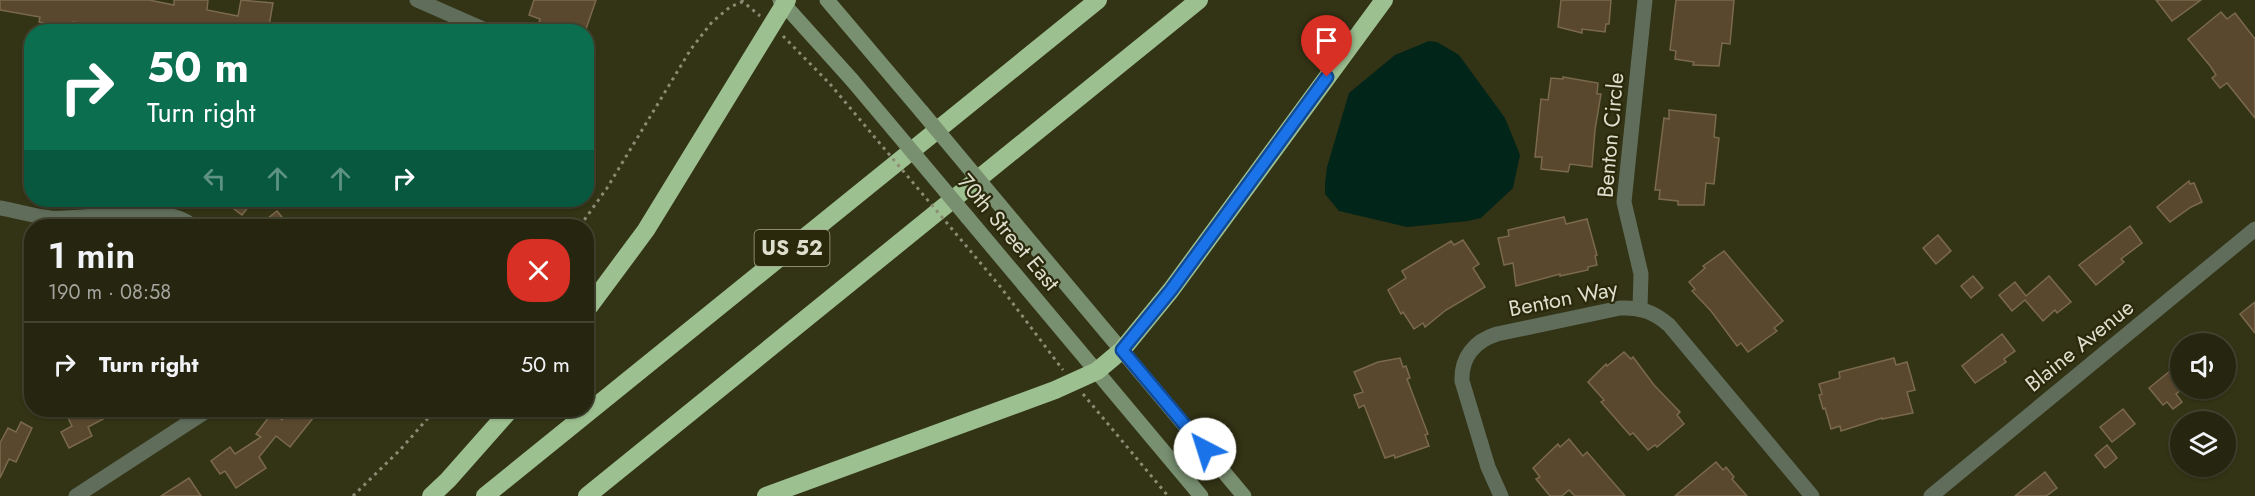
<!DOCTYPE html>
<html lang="en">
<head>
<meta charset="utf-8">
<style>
	body { margin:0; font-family:Jost,sans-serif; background:#2e2e19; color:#f1f3f6; height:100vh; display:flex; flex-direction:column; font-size:22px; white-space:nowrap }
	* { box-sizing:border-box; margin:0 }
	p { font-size:20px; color:#a4a59f }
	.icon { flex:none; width:33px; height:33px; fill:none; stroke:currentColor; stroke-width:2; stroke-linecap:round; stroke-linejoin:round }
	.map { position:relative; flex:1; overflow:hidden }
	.panel { position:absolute; left:24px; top:219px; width:570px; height:198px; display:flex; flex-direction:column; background:#262610; border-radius:24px; box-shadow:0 2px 4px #0004,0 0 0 2px #424330 }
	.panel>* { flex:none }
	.top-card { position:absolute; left:24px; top:24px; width:570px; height:183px; border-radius:24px; box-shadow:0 2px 4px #0004,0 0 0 2px #424330; background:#0b6e4f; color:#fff; overflow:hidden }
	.tools { position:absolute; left:2170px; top:333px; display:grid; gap:12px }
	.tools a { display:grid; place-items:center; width:66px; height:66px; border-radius:50%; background:#262610; box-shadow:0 2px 4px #0004,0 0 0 2px #424330; font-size:30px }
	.pin { position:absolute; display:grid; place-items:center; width:51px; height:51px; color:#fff; margin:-62px -26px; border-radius:50% 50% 50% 0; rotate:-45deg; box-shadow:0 0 6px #0007 }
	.pin .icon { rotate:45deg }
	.me { position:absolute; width:66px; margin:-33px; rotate:320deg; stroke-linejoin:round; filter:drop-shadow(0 0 4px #0008) }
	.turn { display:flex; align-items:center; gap:21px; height:126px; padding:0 24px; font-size:27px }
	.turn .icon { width:78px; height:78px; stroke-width:2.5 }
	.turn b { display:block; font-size:42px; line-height:51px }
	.lanes { display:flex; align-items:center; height:57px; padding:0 24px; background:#0003; justify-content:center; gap:30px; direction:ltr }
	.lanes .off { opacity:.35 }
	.round { display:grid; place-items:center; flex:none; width:63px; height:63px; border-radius:24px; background:#2e2e19 }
	.summary { display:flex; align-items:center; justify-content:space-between; height:102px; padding:0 24px }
	h1 { font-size:36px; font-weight:600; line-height:45px }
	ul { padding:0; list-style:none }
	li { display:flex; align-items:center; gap:18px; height:84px; padding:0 24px; border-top:2px solid #424330 }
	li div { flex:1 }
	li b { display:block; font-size:22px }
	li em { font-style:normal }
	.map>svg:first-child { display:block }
	.water { fill:#02251a }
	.building { fill:#5a482e; stroke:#7b694d; stroke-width:1.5 }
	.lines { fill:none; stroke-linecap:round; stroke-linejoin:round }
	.path { stroke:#8c8c75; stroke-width:3; stroke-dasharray:3 4.5; stroke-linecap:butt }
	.minor { stroke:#5f6d5a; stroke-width:15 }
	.tertiary { stroke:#5f6d5a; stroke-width:15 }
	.secondary { stroke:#788f70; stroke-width:15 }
	.motorway { stroke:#9dc090; stroke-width:18 }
	.path-bridge { stroke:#8c8c75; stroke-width:3; stroke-dasharray:3 4.5; stroke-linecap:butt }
	.secondary-bridge { stroke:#788f70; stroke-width:15 }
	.route-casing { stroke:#114b97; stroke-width:15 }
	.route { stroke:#1a73e8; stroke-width:10 }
	.labels { text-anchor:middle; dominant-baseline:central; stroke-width:4.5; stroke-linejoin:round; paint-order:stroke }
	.shield { fill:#2a290b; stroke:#a8a893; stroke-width:1.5 }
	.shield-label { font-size:21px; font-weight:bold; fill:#dedecd }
	.street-label { font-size:22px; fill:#dedecd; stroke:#2a290b }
</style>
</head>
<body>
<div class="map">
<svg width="2255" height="496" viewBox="0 0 2255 496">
	<rect width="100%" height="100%" fill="#333315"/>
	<path class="water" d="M1429 41 1437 42 1459 55 1505 118 1520 155 1513 188 1481 218 1468 221 1407 227 1339 211 1325 194V184L1327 167 1349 93 1395 55Z"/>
	<g class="building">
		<path d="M0 0H149L174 5V0H208L207 10 238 16 241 0 273 3 268 32H102L103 28 79 23 73 22 72 27 50 24 39 22 40 17 0 10Z"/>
		<path d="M534 0H596L585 32H562L539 23 540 19 529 15Z"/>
		<path d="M1561 0H1611L1609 24H1606L1605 32 1582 29V33L1558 27Z"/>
		<path d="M1676 0H1734L1730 44 1722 43 1719 66 1693 65 1694 62 1675 59 1676 51 1670 50Z"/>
		<path d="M2156 0H2201L2172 21Z"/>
		<path d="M2221 12 2227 19 2235 13 2255 39V118L2227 83 2220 88 2212 78 2216 75 2211 67 2188 39Z"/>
		<path d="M1563 77 1598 83 1597 94H1601L1595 130 1592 167 1570 164 1568 172 1541 169 1542 157H1535L1541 99 1548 100 1551 78 1563 79Z"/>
		<path d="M1669 110 1716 115 1714 137 1719 138 1714 184 1706 183 1704 205H1678V201L1659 199 1660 190H1655L1664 118 1669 119Z"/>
		<path d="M2189 181 2190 184 2194 183 2202 202 2191 207 2170 222 2157 207Z"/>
		<path d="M222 200H254L242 215Z"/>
		<path d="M277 211 289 226H258Z"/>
		<path d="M1564 217 1566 224 1587 219 1597 255 1595 256 1597 265 1588 267V270L1560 276V274L1516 286 1513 263 1504 265 1498 238 1509 236 1508 230Z"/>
		<path d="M2130 226 2142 243 2121 259 2124 262 2096 285 2079 265Z"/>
		<path d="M1938 235 1951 251 1936 264 1923 248Z"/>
		<path d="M1463 240 1479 264 1473 268 1485 287 1446 310 1425 327 1423 323 1414 329 1403 312 1401 314 1388 290 1406 278 1402 271 1451 241 1454 245Z"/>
		<path d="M1724 251 1783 321 1774 328 1777 331 1748 352 1741 343 1737 346 1711 311 1692 291 1695 289 1689 282 1705 268 1703 266Z"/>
		<path d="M1973 276 1983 288 1971 298 1961 286Z"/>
		<path d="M2049 276 2071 302 2057 313 2055 310 2043 321 2025 300 2012 311 1999 295 2015 282 2026 296Z"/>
		<path d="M2255 302V333L2240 314Z"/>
		<path d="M2002 334 2015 351 2004 359 2006 362 1975 383 1962 366Z"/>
		<path d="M1624 352 1631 359 1633 357 1654 385 1680 412 1677 415 1684 424 1657 447 1655 445 1648 450 1633 433 1630 435 1601 402 1604 400 1588 382 1606 364 1607 366Z"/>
		<path d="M1400 358 1403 367 1406 366 1410 378 1407 379 1428 434 1425 435 1429 446 1395 458 1394 455 1385 458 1364 405 1359 408 1354 395 1363 392 1354 372 1378 362Z"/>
		<path d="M1894 358 1896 365 1907 362 1915 390 1907 392 1913 413 1882 419V418L1841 431 1840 426 1831 429 1825 408 1823 409 1819 395 1822 394 1819 384 1840 378 1839 372Z"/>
		<path d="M2181 362V390L2176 394 2182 402 2173 409 2167 402 2163 405 2149 388Z"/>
		<path d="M2123 409 2135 424 2112 442 2100 427Z"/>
		<path d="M79 410H120L88 427 92 436 69 448 61 432 72 426 67 416Z"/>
		<path d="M290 410H303L313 418 290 447 276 436 259 457 266 468 236 488 225 471 220 474 211 461 230 447 235 454 261 437 256 434 272 413 282 420Z"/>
		<path d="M21 422 32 428 16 462 9 459 0 478V443L8 428 16 432Z"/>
		<path d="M1569 439 1583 456 1587 452 1625 496H1575L1569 490 1562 496H1550L1536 479 1540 477 1533 468 1558 444 1560 447Z"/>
		<path d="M2107 445 2117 458 2105 468 2095 455Z"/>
		<path d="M1716 462 1723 470 1726 467 1734 477 1732 479 1747 496H1675Z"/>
		<path d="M2045 472 2057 488 2046 496H2015Z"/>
		<path d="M189 478 201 496H161Z"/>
	</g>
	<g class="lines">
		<g class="path">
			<path d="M741 0 760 16"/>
			<path d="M783 36 830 84"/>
			<path d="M580 226 607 188 691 49 712 22 730 7 747 0"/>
			<path d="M999 285 1063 370"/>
			<path d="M1083 394 1168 496"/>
			<path d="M353 496 400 450 435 410"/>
		</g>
		<g class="minor">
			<path d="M417 0 490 32"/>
			<path d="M0 208C17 211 34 216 51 218 84 221 168 201 192 226"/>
			<path d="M1640 308 1641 274 1624 202 1645 0"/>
			<path d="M76 496 208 410"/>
			<path d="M1501 496 1488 467 1462 381C1461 358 1474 341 1497 334L1620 308C1640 307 1654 312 1669 325L1812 496"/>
		</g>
		<path class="tertiary" d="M1931 496 2255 229"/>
		<g class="secondary">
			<path d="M780 0 852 80"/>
			<path d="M827 0 922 112"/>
			<path d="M968 218 1201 496"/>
			<path d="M1034 246 1244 496"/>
		</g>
		<g class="motorway">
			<path d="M586 311 646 230 787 0"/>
			<path d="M431 496 448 480 510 410"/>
			<path d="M485 496 1098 0"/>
			<path d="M587 496 1199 0"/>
			<path d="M766 496 1055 390 1097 371 1122 350 1171 290 1384 0"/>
		</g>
		<path class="path-bridge" d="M830 84 999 285"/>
		<g class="secondary-bridge">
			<path d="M852 80 968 218"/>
			<path d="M922 112 1034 246"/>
		</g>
	</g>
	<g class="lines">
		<defs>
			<path id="route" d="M1205 449 1122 350 1171 290 1327 77"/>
		</defs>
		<use href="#route" class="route-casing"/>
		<use href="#route" class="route"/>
	</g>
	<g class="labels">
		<rect class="shield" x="754.5" y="230" width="75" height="36" rx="4.5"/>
		<g class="shield-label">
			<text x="792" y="248">US 52</text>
		</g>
		<g class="street-label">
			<text transform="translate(1610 135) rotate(-85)">Benton Circle</text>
			<text transform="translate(1009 232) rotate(50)">70th Street East</text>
			<text transform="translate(1563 298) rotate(-11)">Benton Way</text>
			<text transform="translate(2079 345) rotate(-39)">Blaine Avenue</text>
		</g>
	</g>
</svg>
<div class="tools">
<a><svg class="icon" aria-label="sound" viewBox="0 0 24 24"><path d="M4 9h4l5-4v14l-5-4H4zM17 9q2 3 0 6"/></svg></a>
<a><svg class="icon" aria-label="layers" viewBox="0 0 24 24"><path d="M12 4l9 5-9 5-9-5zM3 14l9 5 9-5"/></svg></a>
</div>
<div class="pin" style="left:1327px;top:77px;background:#d93025"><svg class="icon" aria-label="arrive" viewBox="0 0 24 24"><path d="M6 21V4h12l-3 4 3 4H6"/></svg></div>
<svg class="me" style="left:1205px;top:449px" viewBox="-20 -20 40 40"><circle r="19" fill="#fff"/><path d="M0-13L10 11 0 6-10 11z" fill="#1a73e8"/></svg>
<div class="top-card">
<div class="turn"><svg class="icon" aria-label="right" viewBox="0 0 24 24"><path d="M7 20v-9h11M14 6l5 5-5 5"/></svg><div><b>50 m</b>Turn right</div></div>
<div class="lanes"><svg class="icon off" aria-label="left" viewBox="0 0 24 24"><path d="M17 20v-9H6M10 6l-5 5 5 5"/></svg><svg class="icon off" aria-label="ahead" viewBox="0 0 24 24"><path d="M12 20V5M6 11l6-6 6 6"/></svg><svg class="icon off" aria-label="ahead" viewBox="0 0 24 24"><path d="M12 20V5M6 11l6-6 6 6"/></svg><svg class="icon" aria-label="right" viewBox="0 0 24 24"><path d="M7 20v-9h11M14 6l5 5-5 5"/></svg></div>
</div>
<section class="panel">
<div class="summary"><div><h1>1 min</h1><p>190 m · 08:58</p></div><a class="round" style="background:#d93025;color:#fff"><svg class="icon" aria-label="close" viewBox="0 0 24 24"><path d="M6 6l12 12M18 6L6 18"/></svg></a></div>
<ul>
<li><svg class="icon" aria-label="right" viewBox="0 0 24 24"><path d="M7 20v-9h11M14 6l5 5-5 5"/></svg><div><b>Turn right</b></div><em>50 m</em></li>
</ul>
</section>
</div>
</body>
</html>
